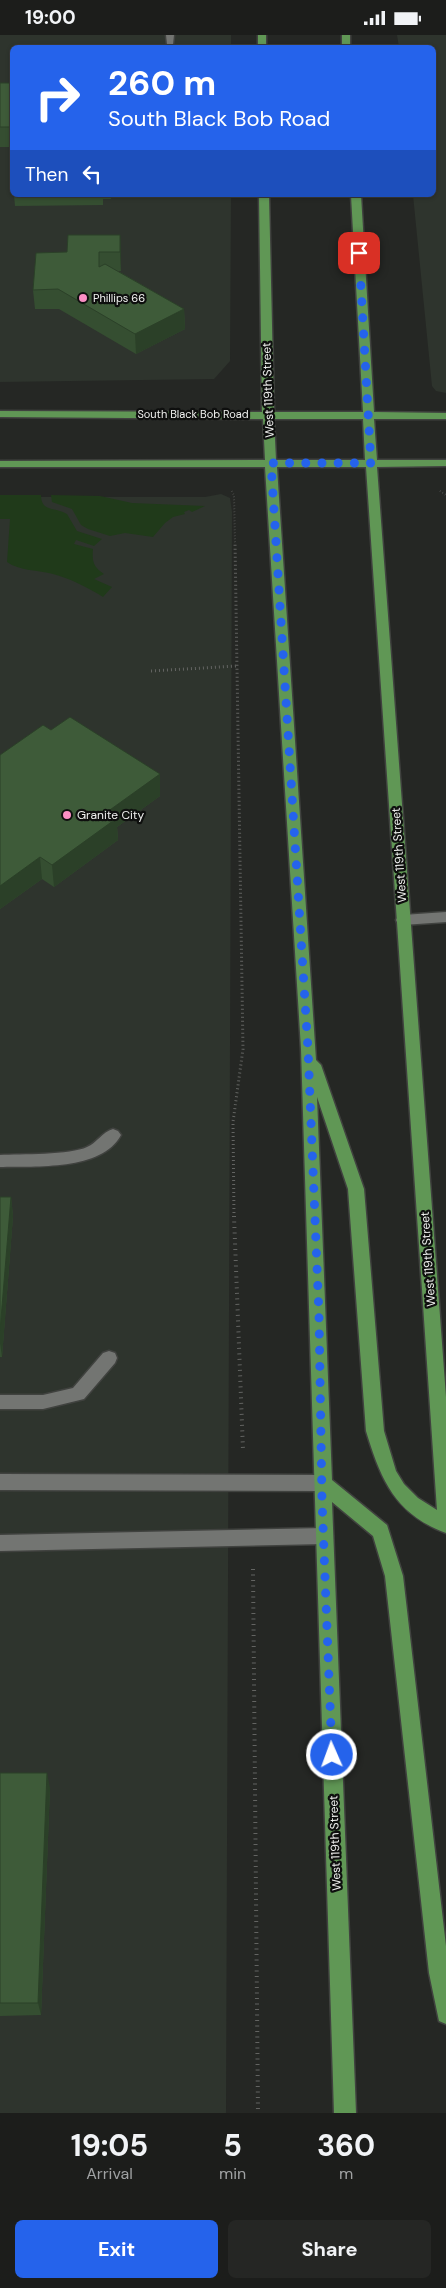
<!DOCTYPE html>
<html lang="en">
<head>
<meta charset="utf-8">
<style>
	body { margin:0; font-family:"DM Sans",sans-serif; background:#252624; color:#f1f3f6; height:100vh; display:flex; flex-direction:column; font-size:19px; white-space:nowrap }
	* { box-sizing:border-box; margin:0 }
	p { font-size:16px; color:#a0a2a3 }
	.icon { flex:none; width:28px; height:28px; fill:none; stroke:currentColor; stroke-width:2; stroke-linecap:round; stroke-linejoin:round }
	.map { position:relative; height:2078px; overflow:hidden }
	.details { display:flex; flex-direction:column; background:#1c1d1b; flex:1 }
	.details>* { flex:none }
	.banner { position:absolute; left:10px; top:10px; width:426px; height:152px; border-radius:8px; box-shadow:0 1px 4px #0004,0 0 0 1px #3a3b3a; background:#2563eb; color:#fff; overflow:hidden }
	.pin { position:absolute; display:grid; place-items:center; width:42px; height:42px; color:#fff; margin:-21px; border-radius:10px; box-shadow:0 2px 8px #0006 }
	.me { position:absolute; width:55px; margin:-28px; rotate:358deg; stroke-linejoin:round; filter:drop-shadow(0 0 4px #0008) }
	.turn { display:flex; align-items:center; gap:18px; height:105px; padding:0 15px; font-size:22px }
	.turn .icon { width:65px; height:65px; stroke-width:2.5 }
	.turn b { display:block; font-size:35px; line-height:42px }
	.then { display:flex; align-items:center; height:48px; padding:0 15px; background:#0003; gap:10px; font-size:19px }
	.eta { display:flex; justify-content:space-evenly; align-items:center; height:85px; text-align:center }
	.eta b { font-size:30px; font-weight:700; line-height:35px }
	.primary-button { display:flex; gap:10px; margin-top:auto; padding:10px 15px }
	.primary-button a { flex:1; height:58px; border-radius:8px; background:#2563eb; color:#fff; font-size:20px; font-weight:700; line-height:58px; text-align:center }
	.primary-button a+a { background:#252624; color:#f1f3f6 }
	.status { display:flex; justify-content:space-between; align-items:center; height:35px; padding:0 25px; background:#1c1d1b; direction:ltr }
	.status svg { height:14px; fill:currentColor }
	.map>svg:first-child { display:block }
	.built { fill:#2e342d }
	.green { fill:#203a1a }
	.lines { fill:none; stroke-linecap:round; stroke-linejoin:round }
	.minor-casing { stroke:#40423f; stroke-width:3 }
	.major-casing { stroke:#40423f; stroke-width:3 }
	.path-far2 { stroke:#636462; stroke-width:2; stroke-dasharray:0.5 2.5; stroke-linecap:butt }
	.path-far1 { stroke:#636462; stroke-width:3; stroke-dasharray:1 3; stroke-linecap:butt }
	.path { stroke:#636462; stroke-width:4; stroke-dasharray:1 4.5; stroke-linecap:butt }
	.minor { fill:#737572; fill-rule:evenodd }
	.major { fill:#609755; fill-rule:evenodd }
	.wall { fill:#354e31 }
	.shaded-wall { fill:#2b4028 }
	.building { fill:#3e5b39; stroke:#2b4028 }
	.route { stroke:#2563eb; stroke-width:9; stroke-dasharray:0 16.2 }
	.poi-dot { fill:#fb8fc4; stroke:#0e0f0e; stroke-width:2 }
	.labels { text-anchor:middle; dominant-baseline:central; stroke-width:4.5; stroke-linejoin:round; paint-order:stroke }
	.far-poi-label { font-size:11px; fill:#f0f1ef; stroke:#0e0f0e; text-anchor:start }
	.far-street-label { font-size:11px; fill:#f0f1ef; stroke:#0e0f0e }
	.street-label { font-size:12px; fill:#f0f1ef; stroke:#0e0f0e }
	.poi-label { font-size:12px; fill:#f0f1ef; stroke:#0e0f0e; text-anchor:start }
</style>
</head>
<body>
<div class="status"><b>19:00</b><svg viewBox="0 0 49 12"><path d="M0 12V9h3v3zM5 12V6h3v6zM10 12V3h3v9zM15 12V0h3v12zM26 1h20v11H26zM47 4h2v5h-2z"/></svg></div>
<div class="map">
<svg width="446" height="2078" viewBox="0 0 446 2078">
	<rect width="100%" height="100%" fill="#252724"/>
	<g class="built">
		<path d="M0 0H231V12H12V160H231L230 326 214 344 0 347Z"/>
		<path d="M397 0H446V358L436 356 432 351 413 160H434V12H399Z"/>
		<path d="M221 459 230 463 232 477 226 2078H0V462H205Z"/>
	</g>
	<g class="green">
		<path d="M0 460H41C41 477 55 472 67 479L77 496 102 504 94 511 76 505 74 509 93 514C92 526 93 532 104 539L94 544 112 552 103 562C87 552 71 544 53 539 39 535 19 536 7 527L10 484H0Z"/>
		<path d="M51 460 100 461 132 468 205 471 192 477 189 475 184 477 185 479 173 482 165 488 153 502 125 498 110 501 88 494 81 490 72 474 52 467Z"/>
	</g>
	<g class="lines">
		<defs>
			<g id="minor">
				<path d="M166 0H174L173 9H167Z"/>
				<path d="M446 877V887L403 890 398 889 396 885 398 881 403 880Z"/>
				<path d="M113 1094 118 1096 121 1100C102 1136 35 1131 0 1132V1120C20 1119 71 1120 87 1112 97 1108 102 1097 113 1094Z"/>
				<path d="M109 1316 115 1318 117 1323 115 1328 84 1364 43 1374H0V1360H43L73 1353 103 1318Z"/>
				<path d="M0 1439 322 1440 328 1443 331 1448 328 1453 322 1456 0 1455Z"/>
				<path d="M324 1493 330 1495 333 1501 330 1507 324 1509 0 1516V1500Z"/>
			</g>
			<g id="major">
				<rect x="258" y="0" width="8" height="12"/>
				<rect x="342" y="0" width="8" height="12"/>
				<path d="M259 160H269L274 377H363L351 160H361L374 377 446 378V384H374L377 425H446V431L377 432 446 1362V1498C395 1479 381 1445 366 1396L348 1154 317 1062 332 1445 387 1490 403 1541 446 1911V1989L439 1986 429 1938 385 1541 373 1501 332 1467 356 2078H334L301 1014 265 432H0V426L265 425 263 384 0 382V376L262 377ZM274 384H363L365 425H276ZM277 432H366L437 1475 418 1463 404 1449 396 1436 384 1396 364 1154 321 1030 316 1025Z"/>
			</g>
		</defs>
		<use href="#minor" class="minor-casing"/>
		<use href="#major" class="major-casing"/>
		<g class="path-far2">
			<path d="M232 456 234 461 235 508"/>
			<path d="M440 456 446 460"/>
		</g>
		<g class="path-far1">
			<path d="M151 636 237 631"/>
			<path d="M234 1182 233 1087 243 1014 235 507"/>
		</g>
		<g class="path">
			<path d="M234 1181 243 1415"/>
			<path d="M253 1534 258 2078"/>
		</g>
		<use href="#minor" class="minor"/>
		<use href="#major" class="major"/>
	</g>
	<g class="wall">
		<rect x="0" y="48" width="12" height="64"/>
		<path d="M14 160H111V164H103V170L15 171Z"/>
		<path d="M120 200 121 236H118L184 274 185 294 136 319 59 274H35L33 255 67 217Z"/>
		<path d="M0 720 160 761 117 792 118 805 54 852 42 844 0 874Z"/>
		<path d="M0 1162H11L13 1181 2 1322H0Z"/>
		<path d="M0 1738 50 1753 41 1980 0 1981Z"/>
	</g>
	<g class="shaded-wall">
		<path d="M120 200 121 219V236L120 217Z"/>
		<path d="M184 274 185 294 136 319 135 299Z"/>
		<path d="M160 739V761L117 792 118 805 54 852 52 830 107 777Z"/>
		<path d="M40 822 42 844 0 874V851Z"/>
		<path d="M11 1162 13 1181 2 1322 0 1308V1296Z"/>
		<path d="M47 1738 50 1753 41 1980 38 1968Z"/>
	</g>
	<g class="building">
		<rect x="0" y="48" width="12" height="44"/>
		<path d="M68 200H120V217H99V232L105 229 184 274 135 299 58 254 33 255 36 218 67 217Z"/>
		<path d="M70 682 160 739 107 777 117 783 52 830 40 822 0 851V720L43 690 51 695Z"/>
		<path d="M0 1162H11L0 1296Z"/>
		<path d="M0 1738H47L38 1968H0Z"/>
	</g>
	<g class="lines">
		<path class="route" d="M332 1720 322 1465 319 1280 308 1014 271 428H371L359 218"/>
	</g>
	<g class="poi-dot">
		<circle cx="83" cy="263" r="5"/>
		<circle cx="67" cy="780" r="5"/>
	</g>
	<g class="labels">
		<g class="far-poi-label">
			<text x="93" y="263">Phillips 66</text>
		</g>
		<g class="far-street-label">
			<text x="193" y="379">South Black Bob Road</text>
		</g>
		<g class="street-label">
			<text transform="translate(268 355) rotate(-92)">West 119th Street</text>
			<text transform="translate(399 820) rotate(-94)">West 119th Street</text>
			<text transform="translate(428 1224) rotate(-94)">West 119th Street</text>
			<text transform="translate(335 1808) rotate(-92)">West 119th Street</text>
		</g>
		<g class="poi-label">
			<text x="77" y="780">Granite City</text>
		</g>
	</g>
</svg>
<div class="pin" style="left:359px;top:218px;background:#d93025"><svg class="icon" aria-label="arrive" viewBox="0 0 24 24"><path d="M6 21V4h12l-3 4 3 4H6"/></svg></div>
<svg class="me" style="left:332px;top:1720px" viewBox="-20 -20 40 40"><circle r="17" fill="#2563eb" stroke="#fff" stroke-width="3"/><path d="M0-11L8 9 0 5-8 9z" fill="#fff"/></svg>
<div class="banner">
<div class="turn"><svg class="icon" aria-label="right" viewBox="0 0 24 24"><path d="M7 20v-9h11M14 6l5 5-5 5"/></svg><div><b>260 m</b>South Black Bob Road</div></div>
<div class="then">Then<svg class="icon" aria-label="left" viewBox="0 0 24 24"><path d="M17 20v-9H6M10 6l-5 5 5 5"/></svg></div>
</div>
</div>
<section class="details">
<div class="eta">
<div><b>19:05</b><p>Arrival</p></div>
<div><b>5</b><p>min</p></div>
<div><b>360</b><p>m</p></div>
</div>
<div class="primary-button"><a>Exit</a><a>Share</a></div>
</section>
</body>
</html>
